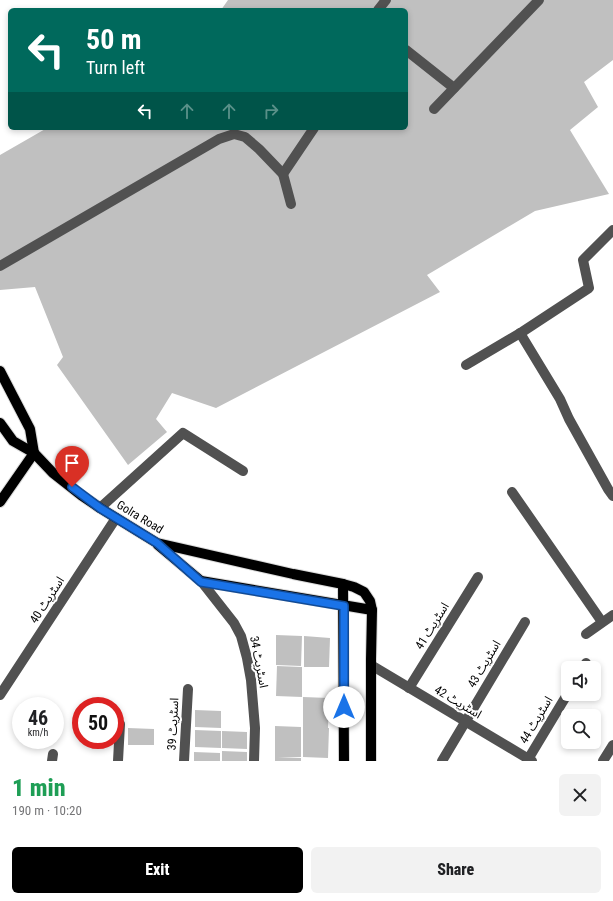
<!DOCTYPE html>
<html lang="en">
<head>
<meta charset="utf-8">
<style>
	body { margin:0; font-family:"Roboto Condensed","Noto Sans Arabic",sans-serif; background:#f2f2f2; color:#202124; height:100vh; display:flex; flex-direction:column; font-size:15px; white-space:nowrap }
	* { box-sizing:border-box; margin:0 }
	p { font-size:13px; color:#757577 }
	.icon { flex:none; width:22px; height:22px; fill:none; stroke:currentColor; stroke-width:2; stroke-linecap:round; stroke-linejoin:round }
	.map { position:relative; height:761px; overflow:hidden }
	.side { display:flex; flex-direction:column; background:#fff; flex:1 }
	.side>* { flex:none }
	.hud { position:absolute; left:8px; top:8px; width:400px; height:122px; border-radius:6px; box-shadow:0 2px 6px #0003; background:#00695c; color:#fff; overflow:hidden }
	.buttons { position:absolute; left:561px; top:661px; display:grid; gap:8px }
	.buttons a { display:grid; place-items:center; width:40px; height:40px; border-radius:6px; background:#fff; box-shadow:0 2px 6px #0003; font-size:20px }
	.speed { position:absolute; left:12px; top:697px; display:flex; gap:8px; font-size:20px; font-weight:700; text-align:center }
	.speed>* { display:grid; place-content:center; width:52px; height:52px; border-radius:50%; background:#fff; box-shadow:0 2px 6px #0003; line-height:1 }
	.speed small { font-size:10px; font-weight:400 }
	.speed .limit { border:6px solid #d22; background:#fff; color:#111 }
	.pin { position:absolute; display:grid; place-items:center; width:34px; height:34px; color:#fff; margin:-41px -17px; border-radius:50% 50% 50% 0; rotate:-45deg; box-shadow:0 0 4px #0007 }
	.pin .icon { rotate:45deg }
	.me { position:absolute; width:44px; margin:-22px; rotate:0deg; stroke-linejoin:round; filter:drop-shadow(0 0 3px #0008) }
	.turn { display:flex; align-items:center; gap:14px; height:84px; padding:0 12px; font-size:18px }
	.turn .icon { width:52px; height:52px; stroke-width:2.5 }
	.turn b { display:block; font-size:28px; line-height:34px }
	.lanes { display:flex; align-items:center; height:38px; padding:0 12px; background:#0003; justify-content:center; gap:20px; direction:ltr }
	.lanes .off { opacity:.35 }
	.round { display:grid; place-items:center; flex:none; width:42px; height:42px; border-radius:6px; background:#f2f2f2 }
	.overview { display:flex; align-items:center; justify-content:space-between; height:68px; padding:0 12px }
	h1 { font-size:24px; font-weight:800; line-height:30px; color:#1e9e55 }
	.button { display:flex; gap:8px; margin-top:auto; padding:8px 12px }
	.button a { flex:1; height:46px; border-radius:6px; background:#000; color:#fff; font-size:16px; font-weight:800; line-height:46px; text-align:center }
	.button a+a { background:#f2f2f2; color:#202124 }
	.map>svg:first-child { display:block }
	.building { fill:#c0c0c0 }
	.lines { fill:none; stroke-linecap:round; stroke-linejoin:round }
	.major-casing { stroke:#dbdbdb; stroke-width:12 }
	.minor { stroke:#515151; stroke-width:10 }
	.major { stroke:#000; stroke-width:10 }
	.route-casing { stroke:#114b97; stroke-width:10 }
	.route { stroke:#1a73e8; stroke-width:7 }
	.labels { text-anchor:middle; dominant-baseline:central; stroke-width:4; stroke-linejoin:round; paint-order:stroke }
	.street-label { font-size:12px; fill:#000; stroke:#fff }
</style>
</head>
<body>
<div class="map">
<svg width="613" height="761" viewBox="0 0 613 761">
	<rect width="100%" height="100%" fill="#fff"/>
	<g class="building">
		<path d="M228 0H613V60L584 82 598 107 570 130 609 194 535 211 427 275 440 292 216 408 172 393 156 419 167 432 128 465 57 365 63 357 35 287 0 290V155L47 128H406V10H221Z"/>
		<path d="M276 635 302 636 301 666 276 665Z"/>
		<path d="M304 636 330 638 329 667H304Z"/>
		<path d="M277 666 302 667V697L276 696Z"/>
		<path d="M303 697 329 698 328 728H322H329L328 758 303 757Z"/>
		<path d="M195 710 221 711V728L195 727Z"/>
		<path d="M275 726 301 727V757H278L301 758V761H275Z"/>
		<path d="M128 728 154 729V745H128Z"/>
		<path d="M195 730 221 731V748L195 747Z"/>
		<path d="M222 731 247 732V749L222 748Z"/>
		<path d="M222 751 247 752V761H222Z"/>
		<path d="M194 752 220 753V761H194Z"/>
	</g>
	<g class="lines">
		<defs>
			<g id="major">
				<path d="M0 371 30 429 34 453"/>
				<path d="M0 423 13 441 34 453 53 473 81 495 100 508 157 543 293 574 343 584 354 587 364 592 370 601 372 610 371 659V761"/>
				<path d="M0 502 34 453"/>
				<path d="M158 545 201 581 372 610"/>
				<path d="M343 584 344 761"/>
			</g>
		</defs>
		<use href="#major" class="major-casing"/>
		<g class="minor">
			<path d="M378 10 386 0"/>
			<path d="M406 50 454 88"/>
			<path d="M434 109 539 0"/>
			<path d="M283 174 314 128"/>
			<path d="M0 266 219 139 234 134 245 137 259 149 283 174 291 204"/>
			<path d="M520 333 560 399 569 419 608 489 613 496"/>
			<path d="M466 365 522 332 589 288 583 260 613 230"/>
			<path d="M512 492 602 622"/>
			<path d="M100 508 183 433 243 471"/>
			<path d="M201 581 234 623 241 636 247 658 251 680 255 728 254 761"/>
			<path d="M586 634 613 615"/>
			<path d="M371 665 532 761"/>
			<path d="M583 668 586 663"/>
			<path d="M409 688 478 577"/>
			<path d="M0 695 116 518"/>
			<path d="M52 761 53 754"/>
			<path d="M118 761 120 724"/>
			<path d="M184 761 188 689"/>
			<path d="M442 761 525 622"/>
			<path d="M527 761 568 693"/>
			<path d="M603 761 613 745"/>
		</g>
		<use href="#major" class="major"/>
	</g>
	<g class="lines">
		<defs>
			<path id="route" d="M72 487 100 508 157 543 201 582 344 606V707"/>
		</defs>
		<use href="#route" class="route-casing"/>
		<use href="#route" class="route"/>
	</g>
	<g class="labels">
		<g class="street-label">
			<text transform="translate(140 517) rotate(31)">Golra Road</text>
			<text transform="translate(47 600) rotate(-57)">اسٹریٹ 40</text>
			<text transform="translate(432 626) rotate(-58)">اسٹریٹ 41</text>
			<text transform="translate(259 662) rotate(79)">اسٹریٹ 34</text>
			<text transform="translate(484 664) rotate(-59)">اسٹریٹ 43</text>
			<text transform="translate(458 702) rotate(31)">اسٹریٹ 42</text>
			<text transform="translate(536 720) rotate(-59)">اسٹریٹ 44</text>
			<text transform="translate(173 724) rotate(-87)">اسٹریٹ 39</text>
		</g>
	</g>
</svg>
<div class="buttons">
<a><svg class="icon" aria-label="sound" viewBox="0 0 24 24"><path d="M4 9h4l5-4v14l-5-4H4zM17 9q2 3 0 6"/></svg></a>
<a><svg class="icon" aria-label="search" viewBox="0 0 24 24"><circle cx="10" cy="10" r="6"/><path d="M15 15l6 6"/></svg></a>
</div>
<div class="speed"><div>46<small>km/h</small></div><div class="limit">50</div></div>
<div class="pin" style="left:72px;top:487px;background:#d93025"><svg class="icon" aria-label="arrive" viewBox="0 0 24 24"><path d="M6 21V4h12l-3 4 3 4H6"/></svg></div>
<svg class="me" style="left:344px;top:707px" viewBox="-20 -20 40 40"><circle r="19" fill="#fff"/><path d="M0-13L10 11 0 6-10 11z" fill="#1a73e8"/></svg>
<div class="hud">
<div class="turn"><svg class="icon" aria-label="left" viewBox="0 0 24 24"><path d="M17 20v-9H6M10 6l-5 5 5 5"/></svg><div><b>50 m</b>Turn left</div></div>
<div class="lanes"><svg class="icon" aria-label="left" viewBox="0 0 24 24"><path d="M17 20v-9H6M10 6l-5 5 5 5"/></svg><svg class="icon off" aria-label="ahead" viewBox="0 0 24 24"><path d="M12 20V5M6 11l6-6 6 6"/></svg><svg class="icon off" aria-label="ahead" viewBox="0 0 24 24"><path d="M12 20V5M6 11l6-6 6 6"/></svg><svg class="icon off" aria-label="right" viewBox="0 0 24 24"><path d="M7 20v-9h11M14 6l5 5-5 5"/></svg></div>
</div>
</div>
<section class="side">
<div class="overview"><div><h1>1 min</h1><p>190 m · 10:20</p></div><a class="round"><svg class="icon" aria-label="close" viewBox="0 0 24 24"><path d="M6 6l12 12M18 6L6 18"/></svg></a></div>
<div class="button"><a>Exit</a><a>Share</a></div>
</section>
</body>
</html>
